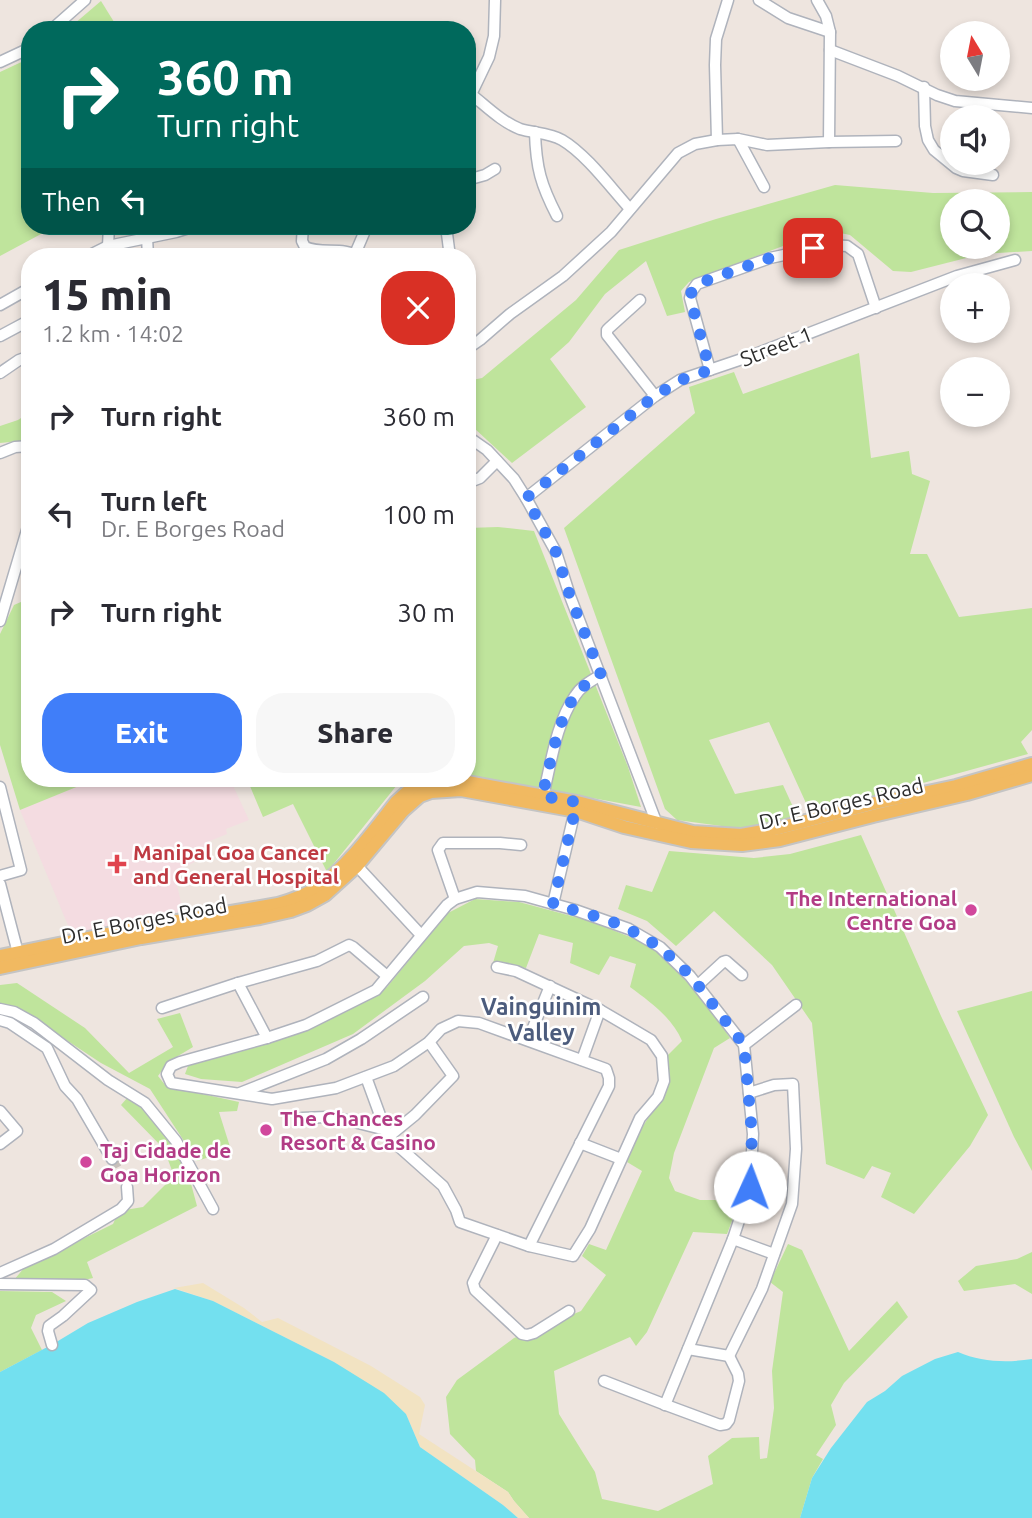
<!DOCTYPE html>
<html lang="en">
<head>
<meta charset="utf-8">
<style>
	body { margin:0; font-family:Ubuntu,sans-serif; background:#f7f7f7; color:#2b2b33; height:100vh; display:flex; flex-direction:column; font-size:26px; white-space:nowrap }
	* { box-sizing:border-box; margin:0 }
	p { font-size:23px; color:#7c7c81 }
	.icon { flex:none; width:38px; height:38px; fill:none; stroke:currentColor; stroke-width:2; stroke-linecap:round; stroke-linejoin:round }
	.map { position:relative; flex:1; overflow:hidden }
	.panel { position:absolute; left:21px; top:248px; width:455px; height:539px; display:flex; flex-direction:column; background:#fff; border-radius:28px; box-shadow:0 4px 10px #0003 }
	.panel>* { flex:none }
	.hud { position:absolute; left:21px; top:21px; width:455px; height:214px; border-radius:28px; box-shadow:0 4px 10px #0003; background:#00695c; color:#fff; overflow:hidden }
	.needle { width:46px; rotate:350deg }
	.buttons { position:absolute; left:940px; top:21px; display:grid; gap:14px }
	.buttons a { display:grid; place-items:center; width:70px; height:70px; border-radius:50%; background:#fff; box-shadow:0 4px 10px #0003; font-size:35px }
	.pin { position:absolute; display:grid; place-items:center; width:60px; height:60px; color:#fff; margin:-30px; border-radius:14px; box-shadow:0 4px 10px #0006 }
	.me { position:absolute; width:77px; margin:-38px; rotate:2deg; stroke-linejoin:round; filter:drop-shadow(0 0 5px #0008) }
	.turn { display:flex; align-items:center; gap:24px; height:147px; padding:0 21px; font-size:32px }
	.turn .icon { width:91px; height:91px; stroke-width:2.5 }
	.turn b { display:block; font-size:49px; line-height:60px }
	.then { display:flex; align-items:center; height:66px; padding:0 21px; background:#0003; gap:14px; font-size:26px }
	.round { display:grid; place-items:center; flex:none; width:74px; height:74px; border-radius:28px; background:#f7f7f7 }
	.overview { display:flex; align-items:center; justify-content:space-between; height:119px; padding:0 21px }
	h1 { font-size:42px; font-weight:800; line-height:52px }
	.button { display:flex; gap:14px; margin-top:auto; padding:14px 21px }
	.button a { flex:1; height:80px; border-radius:28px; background:#407ef9; color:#fff; font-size:28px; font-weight:800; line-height:80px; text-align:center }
	.button a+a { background:#f7f7f7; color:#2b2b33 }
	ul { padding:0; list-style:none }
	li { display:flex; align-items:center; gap:21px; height:98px; padding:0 21px }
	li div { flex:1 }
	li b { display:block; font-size:26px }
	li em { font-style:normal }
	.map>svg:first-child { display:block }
	.medical { fill:#f4dce1 }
	.green { fill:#bfe49c; fill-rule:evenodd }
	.sand { fill:#f2e3c2 }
	.water { fill:#73e0ef }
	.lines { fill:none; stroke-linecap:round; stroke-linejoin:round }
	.minor-tunnel { stroke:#c7c0bb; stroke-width:10; stroke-dasharray:10 5; stroke-linecap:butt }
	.minor-casing { stroke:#afb3bc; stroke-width:13 }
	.major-casing { stroke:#c4c4c4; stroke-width:16 }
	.minor { stroke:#fff; stroke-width:10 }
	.major { stroke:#f1b961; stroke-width:12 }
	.route { stroke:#407ef9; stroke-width:12; stroke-dasharray:0 21.6 }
	.health-dot { fill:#e0444e; stroke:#fff; stroke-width:2.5 }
	.hotel-dot { fill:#d1479c; stroke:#fff; stroke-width:2.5 }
	.labels { text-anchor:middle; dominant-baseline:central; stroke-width:5; stroke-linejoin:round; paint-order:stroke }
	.street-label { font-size:21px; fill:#2c2c2c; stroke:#fff }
	.health-label { font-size:21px; font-weight:bold; fill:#be3a42; stroke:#fff; text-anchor:start }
	.hotel-label { font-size:21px; font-weight:bold; fill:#b23c85; stroke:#fff; text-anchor:start }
	.neighbourhood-label { font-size:23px; font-weight:bold; fill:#4c5c7d; stroke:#fff }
</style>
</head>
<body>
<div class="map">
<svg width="1032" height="1518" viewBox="0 0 1032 1518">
	<rect width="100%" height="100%" fill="#eee5df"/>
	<path class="medical" d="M96 779H230L249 820 226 829 227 834 210 841 213 846 205 850 207 856 174 872 183 911 72 935 20 810Z"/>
	<g class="green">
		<path d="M101 1 119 30H67Z"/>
		<path d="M30 58V226H56L0 256V72Z"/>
		<path d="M835 185 933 193 1032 192V251L982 254 911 272 893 271 850 235 825 230 689 282 681 291 685 312 667 316 646 261 605 294 569 342 550 359 586 407 512 463 474 428 467 424V381L482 378 576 300 619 250 716 219ZM952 201H998V247H952Z"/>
		<path d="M859 353 871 458 909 451 912 474 930 481 910 554H927L959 617 1032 608V730L1021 742 1028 754 811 814 769 722 709 740 735 794 783 785 799 820 736 828 677 820 665 809 564 528 695 413 689 387 734 372 743 394Z"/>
		<path d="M30 412V440L0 443V426L18 420Z"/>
		<path d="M498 527 534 531 628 767 641 807 467 775V528Z"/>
		<path d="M30 598V779H96L20 810 0 745V634L14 605Z"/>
		<path d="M247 779H419L397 785 327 872 293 804 263 817Z"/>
		<path d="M861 835 941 1016 988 1115 970 1146 914 1214 881 1197 891 1173 872 1166 864 1179 826 1164 812 1023 772 965 714 911 676 946 647 921 618 909 626 885 652 892 669 851 754 858 790 854Z"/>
		<path d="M475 899 519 902 590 921 650 945 702 997 730 1038 714 1048 674 1153 669 1178 675 1191 700 1200H740L727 1234 693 1232 647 1332 636 1346 630 1337 554 1371 559 1414 595 1472 602 1499 658 1511 713 1484 708 1456 732 1438 759 1437 760 1459 767 1458 774 1408 772 1371 783 1292 770 1282 788 1244 802 1250 849 1351 897 1301 908 1317 844 1383 831 1405 836 1425 816 1455 823 1459 812 1478 800 1518H529L514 1501 508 1492 476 1471 475 1460 450 1434 446 1397 457 1380 514 1338 581 1311 606 1275 582 1256 589 1244 606 1250 642 1171 627 1162 640 1131 658 1102 666 1057 682 1041C672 1017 650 1002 630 987L636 964 610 956 599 975 570 963 573 943 539 934 526 968 493 963 498 946 489 943 464 946 425 981 353 1034 242 1082 201 1079 185 1074 188 1066 245 1048 352 1008 387 987 448 913Z"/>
		<path d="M17 983 85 1028 129 1073 173 1047 157 1019 180 1013 193 1047 168 1062 158 1076 166 1086 239 1102 237 1111 219 1112 231 1150 197 1161 150 1089 101 1063 24 1012 0 1006V985Z"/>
		<path d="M1032 991V1171L1014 1137 957 1011Z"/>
		<path d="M128 1097 155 1116 186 1165 197 1206 87 1262 93 1278 84 1280H14L24 1268 113 1224 119 1211 143 1207 174 1176 164 1149 121 1105Z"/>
		<path d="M1032 1252V1294L1015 1284 964 1291 958 1281 976 1266 1017 1259Z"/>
		<path d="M0 1291 52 1292 66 1301 36 1315 31 1328 42 1350 0 1372Z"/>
	</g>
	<path class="sand" d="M203 1283 244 1308 262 1322 278 1318 371 1366 420 1397 425 1405 419 1434 508 1492 514 1501 529 1518H518L503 1505 420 1447 406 1414 334 1362 213 1301 174 1288Z"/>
	<g class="water">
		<path d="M175 1289 213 1301 334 1362 384 1393 406 1414 420 1447 503 1505 518 1518H0V1372L53 1344 88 1323 137 1302Z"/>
		<path d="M958 1352C981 1362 1007 1363 1032 1359V1518H800L812 1478 831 1448 867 1402 885 1391 902 1376 935 1359Z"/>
	</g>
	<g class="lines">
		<path class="minor-tunnel" d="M112 1159 127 1187"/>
		<defs>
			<g id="minor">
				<path d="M759 0 788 18 830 32"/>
				<path d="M51 30 85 0"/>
				<path d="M830 50 898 76 937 95 955 101 1032 108"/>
				<path d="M0 62 30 48"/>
				<path d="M924 87 925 126 928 140 934 150 956 168 963 171 993 175"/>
				<path d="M472 95C487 107 502 122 520 129 533 133 550 133 562 140 586 154 611 188 630 209"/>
				<path d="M467 103 489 57 494 36 495 0"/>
				<path d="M535 132C536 168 541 185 557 216"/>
				<path d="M738 139 764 187"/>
				<path d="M717 140 715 65 716 39 728 0"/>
				<path d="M829 142 896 141"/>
				<path d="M467 180 485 175 495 169"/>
				<path d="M303 226 302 241 305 247C322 255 343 246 359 257"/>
				<path d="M446 226 450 257"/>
				<path d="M147 237 148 257"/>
				<path d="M108 246 109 226"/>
				<path d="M355 254 367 226"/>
				<path d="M86 257 108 246 176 232 195 226"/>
				<path d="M640 300 609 328 607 330V335L655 396"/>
				<path d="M0 305 30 288"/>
				<path d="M0 336 30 320"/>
				<path d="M467 349 480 340 510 314 563 276 611 232 678 153 695 144 717 140 738 139 767 145 829 142 830 32 826 16 817 0"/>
				<path d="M710 370 690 298 692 291 697 284 770 258 831 245 847 246 858 254 876 308"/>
				<path d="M0 373 19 360 30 356"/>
				<path d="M467 436 487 450 514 479 526 498 556 552 570 596 657 824"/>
				<path d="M0 453 15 447 30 446"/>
				<path d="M467 483 480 478 497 461"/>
				<path d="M526 498 655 396 680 380 745 358 957 276 1015 260"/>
				<path d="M0 621 30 520"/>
				<path d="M0 787 21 870 0 876"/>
				<path d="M543 796C551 764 556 723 575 696 581 686 591 681 601 675"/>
				<path d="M357 866 421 935"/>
				<path d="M0 884 18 953"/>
				<path d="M455 899 438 850 443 843H500L521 845"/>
				<path d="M553 904 576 806"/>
				<path d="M238 983 267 1038"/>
				<path d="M698 985 723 962 726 961 742 975"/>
				<path d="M162 1008 238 983 317 961 349 945 353 947 387 976"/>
				<path d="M0 1009 14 1012 34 1023 108 1080 145 1103 176 1141 213 1209"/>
				<path d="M0 1020 10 1023 47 1048 65 1086 77 1099 112 1159"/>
				<path d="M528 1040 550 986"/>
				<path d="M744 1045 796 1005"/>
				<path d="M582 1060 600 1010"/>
				<path d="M366 1077 388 1137 443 1186 456 1210 460 1222 529 1246 573 1256 590 1229 640 1118 658 1097 664 1081 662 1056 651 1040 600 1010 516 971 497 967"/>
				<path d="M240 1093 326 1059 361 1039 423 997"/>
				<path d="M0 1111 17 1131 0 1144"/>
				<path d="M302 1118 326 1117 342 1119 386 1130"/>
				<path d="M388 1137 415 1115 453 1076 429 1042"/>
				<path d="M580 1143 621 1159"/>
				<path d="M497 1235 473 1283 475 1290 522 1334 527 1335 534 1333 569 1311"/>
				<path d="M733 1239 774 1254"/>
				<path d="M529 1246 609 1086V1078L606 1069 479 1023 458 1021 441 1029 429 1042 394 1066 336 1088 272 1099 171 1083 167 1074 171 1066 180 1062 267 1038 306 1025 376 990 447 905 455 899 477 892 525 896 575 910 629 929 660 947 690 976 744 1045 753 1134 750 1187 733 1239 665 1405"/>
				<path d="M0 1273 54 1249 121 1209 128 1201 127 1187"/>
				<path d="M0 1284 85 1285 91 1290 63 1316 49 1326 48 1331 52 1345"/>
				<path d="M688 1349 729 1356 762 1289 792 1204 796 1149 793 1084 774 1085 749 1093"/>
				<path d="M604 1381 666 1405 720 1425 726 1424 729 1420 739 1381 738 1374 729 1356"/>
			</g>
			<g id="major">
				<path d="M0 956 142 927 278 904C292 900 306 895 318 887 349 865 373 831 396 802L406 793 416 786 428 781 441 779 462 781 577 802 693 832 741 835 779 828 875 803 956 786 1032 764"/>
				<path d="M0 968 141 938 260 918 291 911 307 905 325 895 357 866 403 811 420 796 431 792 461 790 576 811 624 827 691 842 742 845 780 840 873 816 967 794 1032 775"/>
			</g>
		</defs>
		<use href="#minor" class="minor-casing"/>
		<use href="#major" class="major-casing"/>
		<use href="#minor" class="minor"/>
		<use href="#major" class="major"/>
	</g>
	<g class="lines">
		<path class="route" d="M750 1187 752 1134 744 1045 691 976 660 947 629 929 608 920 553 904 577 802 542 796C551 764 556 723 575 696 581 686 591 681 601 675L570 596 556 552 526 498 655 396 681 380 710 370 690 298 692 290 697 284 770 258 813 248"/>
	</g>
	<path class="health-dot" d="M113.5 853.5h7v7h7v7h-7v7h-7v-7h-7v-7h7z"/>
	<g class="hotel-dot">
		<circle cx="971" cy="910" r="7"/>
		<circle cx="266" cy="1130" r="7"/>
		<circle cx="86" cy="1162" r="7"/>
	</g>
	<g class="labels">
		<g class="street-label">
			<text transform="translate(776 346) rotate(-21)">Street 1</text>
			<text transform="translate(841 803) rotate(-13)">Dr. E Borges Road</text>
			<text transform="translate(144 920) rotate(-11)">Dr. E Borges Road</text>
		</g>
		<g class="health-label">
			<text x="133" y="852">Manipal Goa Cancer<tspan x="133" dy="24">and General Hospital</tspan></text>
		</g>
		<g class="hotel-label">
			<text x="957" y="898" text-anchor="end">The International<tspan x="957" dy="24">Centre Goa</tspan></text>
			<text x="280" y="1118">The Chances<tspan x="280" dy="24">Resort &amp; Casino</tspan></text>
			<text x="100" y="1150">Taj Cidade de<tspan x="100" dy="24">Goa Horizon</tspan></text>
		</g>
		<g class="neighbourhood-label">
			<text x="541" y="1006">Vainguinim<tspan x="541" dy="26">Valley</tspan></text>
		</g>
	</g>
</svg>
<div class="buttons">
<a><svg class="needle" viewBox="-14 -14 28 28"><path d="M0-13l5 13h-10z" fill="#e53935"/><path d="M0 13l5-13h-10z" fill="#7c7c81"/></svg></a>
<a><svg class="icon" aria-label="sound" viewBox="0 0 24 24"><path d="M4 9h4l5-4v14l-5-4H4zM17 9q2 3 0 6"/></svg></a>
<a><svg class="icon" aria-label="search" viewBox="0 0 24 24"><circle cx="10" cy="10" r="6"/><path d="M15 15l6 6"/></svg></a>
<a>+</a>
<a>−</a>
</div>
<div class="pin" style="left:813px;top:248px;background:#d93025"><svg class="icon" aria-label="arrive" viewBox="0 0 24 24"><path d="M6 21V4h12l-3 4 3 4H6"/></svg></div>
<svg class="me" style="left:750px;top:1187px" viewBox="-20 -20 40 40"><circle r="19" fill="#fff"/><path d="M0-13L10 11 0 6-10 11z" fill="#407ef9"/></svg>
<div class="hud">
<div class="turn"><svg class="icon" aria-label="right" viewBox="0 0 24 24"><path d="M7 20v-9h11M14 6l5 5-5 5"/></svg><div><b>360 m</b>Turn right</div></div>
<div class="then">Then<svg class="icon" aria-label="left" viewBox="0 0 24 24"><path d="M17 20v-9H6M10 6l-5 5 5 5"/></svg></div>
</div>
<section class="panel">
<div class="overview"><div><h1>15 min</h1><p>1.2 km · 14:02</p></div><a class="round" style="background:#d93025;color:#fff"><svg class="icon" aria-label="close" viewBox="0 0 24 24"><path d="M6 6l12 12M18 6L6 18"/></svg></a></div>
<ul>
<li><svg class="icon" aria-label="right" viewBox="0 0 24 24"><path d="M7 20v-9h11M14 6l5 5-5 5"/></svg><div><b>Turn right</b></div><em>360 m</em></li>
<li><svg class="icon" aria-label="left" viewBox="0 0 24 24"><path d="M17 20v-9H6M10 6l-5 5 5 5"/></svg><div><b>Turn left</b><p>Dr. E Borges Road</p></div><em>100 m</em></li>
<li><svg class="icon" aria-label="right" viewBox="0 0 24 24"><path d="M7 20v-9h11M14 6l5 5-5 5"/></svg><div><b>Turn right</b></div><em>30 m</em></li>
</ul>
<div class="button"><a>Exit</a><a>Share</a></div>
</section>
</div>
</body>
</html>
